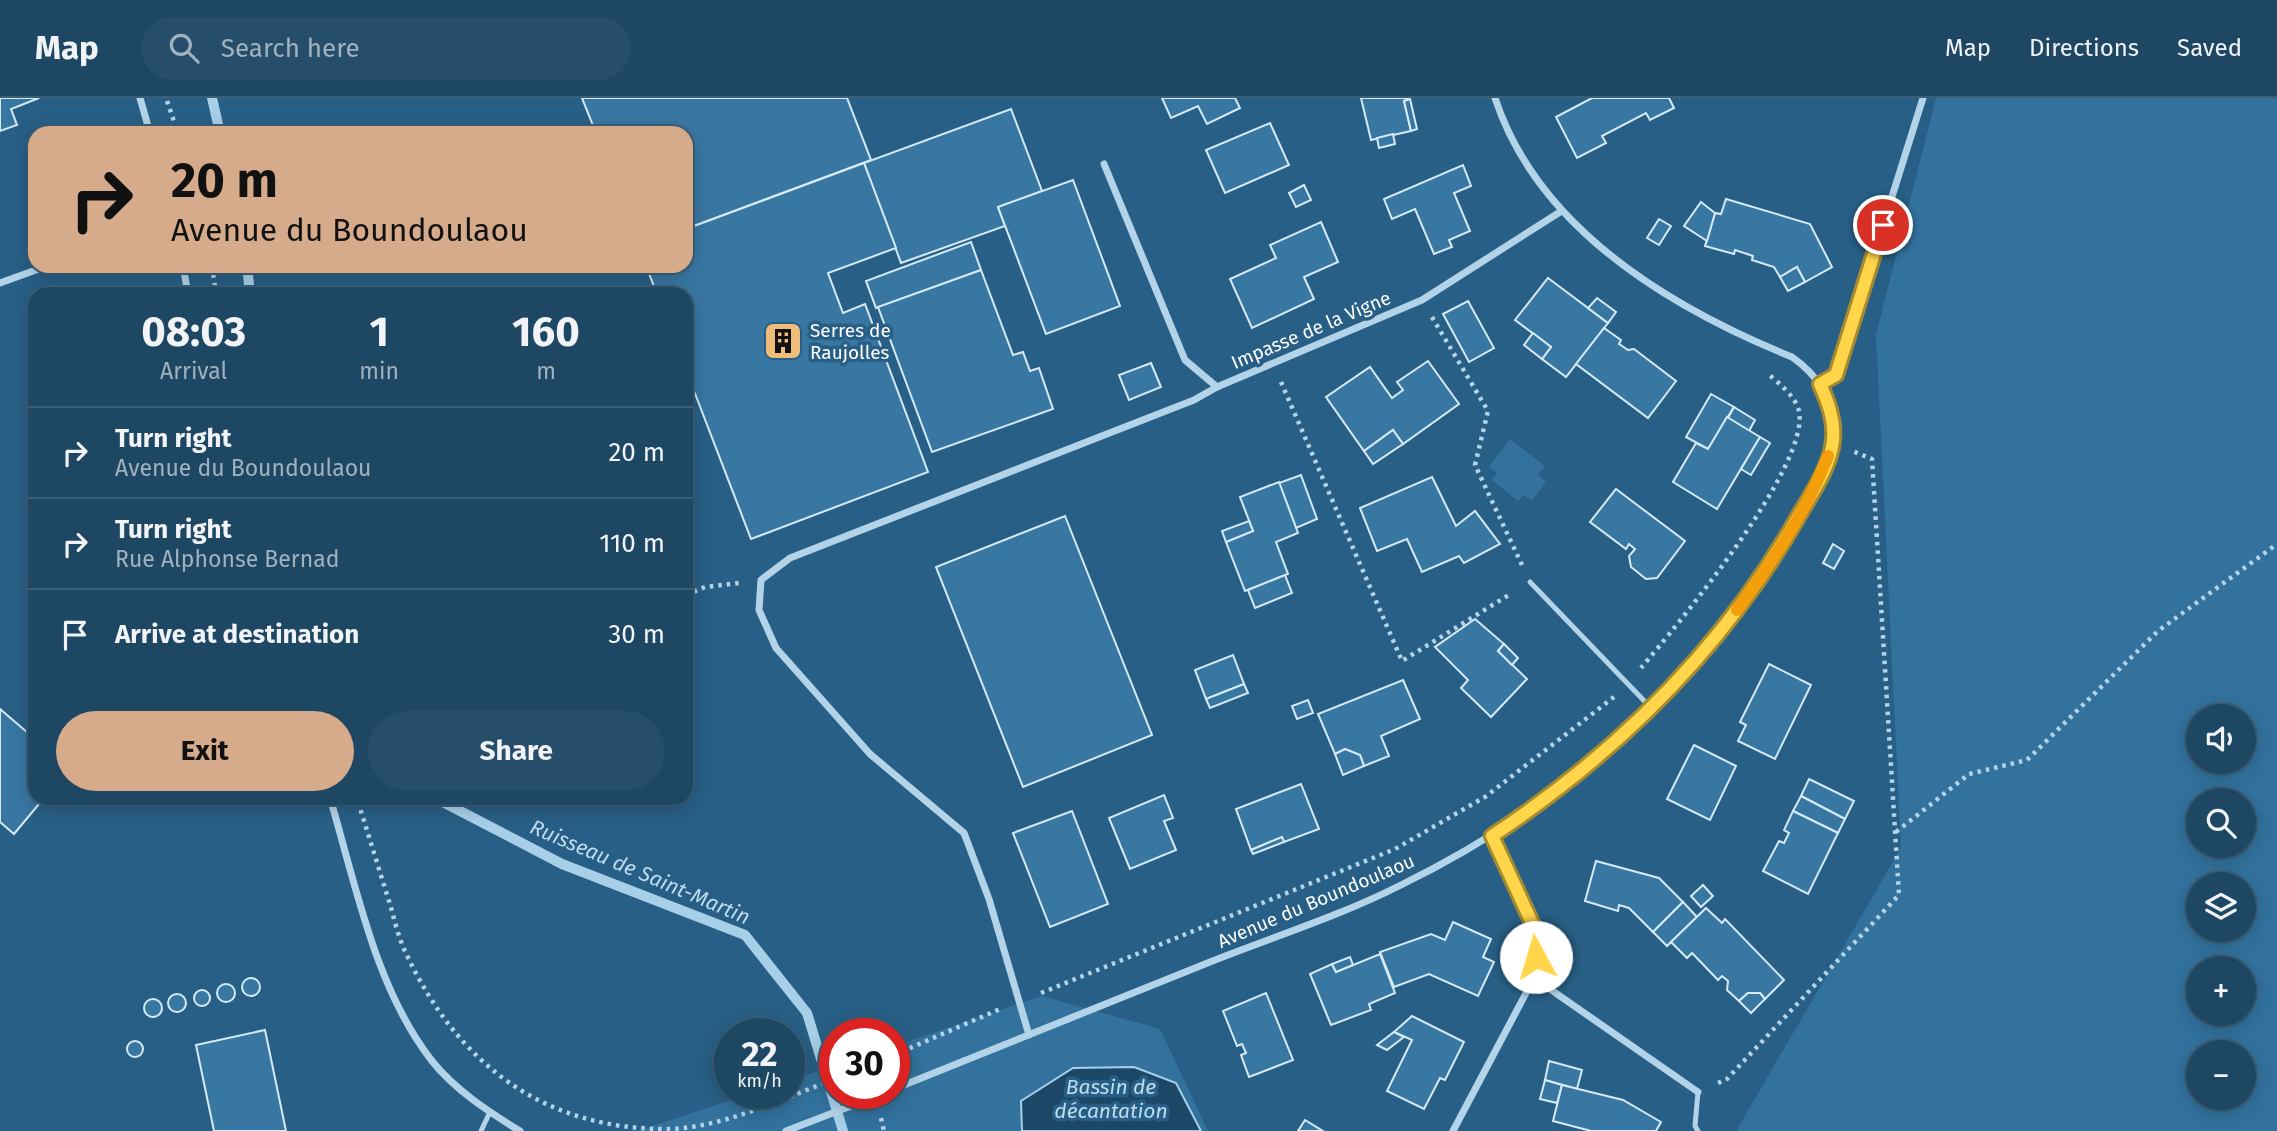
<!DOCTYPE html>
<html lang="en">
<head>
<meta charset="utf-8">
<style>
	body { margin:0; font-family:"Fira Sans",sans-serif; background:#264e6a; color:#f1f3f6; height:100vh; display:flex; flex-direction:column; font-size:26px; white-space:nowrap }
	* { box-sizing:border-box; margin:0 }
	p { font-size:23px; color:#a1b2bf }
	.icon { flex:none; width:38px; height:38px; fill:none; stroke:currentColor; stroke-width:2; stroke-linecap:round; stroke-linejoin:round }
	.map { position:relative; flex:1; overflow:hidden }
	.panel { position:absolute; left:28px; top:189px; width:665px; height:518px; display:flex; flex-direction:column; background:#1e4764; border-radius:21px; box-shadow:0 4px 18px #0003,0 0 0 2px #3c5f78 }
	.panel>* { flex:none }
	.guide { position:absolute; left:28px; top:28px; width:665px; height:147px; border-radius:21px; box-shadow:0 4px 18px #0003,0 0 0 2px #3c5f78; background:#d6ab8b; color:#111; overflow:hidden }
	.buttons { position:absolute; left:2186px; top:606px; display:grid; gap:14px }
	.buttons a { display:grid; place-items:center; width:70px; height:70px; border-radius:50%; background:#1e4764; box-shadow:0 4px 18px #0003,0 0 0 2px #3c5f78; font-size:35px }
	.speed { position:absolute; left:714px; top:920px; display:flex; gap:14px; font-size:35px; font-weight:700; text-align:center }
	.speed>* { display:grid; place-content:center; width:91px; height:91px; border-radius:50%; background:#1e4764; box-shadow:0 4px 18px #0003,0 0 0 2px #3c5f78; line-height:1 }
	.speed small { font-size:18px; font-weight:400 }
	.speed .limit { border:10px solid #d22; background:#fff; color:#111 }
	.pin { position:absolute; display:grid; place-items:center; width:60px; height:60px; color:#fff; margin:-30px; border:4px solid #fff; border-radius:50%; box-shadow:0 2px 7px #0007 }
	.me { position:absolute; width:77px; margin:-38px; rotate:354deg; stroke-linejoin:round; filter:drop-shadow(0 0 5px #0008) }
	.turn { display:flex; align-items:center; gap:24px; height:147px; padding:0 28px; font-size:32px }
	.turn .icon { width:91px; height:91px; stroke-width:2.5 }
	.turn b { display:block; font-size:49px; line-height:60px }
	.eta { display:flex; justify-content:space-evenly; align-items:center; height:119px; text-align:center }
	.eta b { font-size:42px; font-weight:700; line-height:49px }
	.cta { display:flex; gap:14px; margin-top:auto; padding:14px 28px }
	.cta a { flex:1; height:80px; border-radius:42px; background:#d6ab8b; color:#111; font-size:28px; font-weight:700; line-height:80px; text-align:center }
	.cta a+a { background:#264e6a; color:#f1f3f6 }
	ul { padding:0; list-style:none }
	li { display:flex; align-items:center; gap:21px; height:91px; padding:0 28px; border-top:2px solid #3c5f78 }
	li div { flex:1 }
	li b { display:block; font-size:26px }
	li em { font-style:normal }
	header { display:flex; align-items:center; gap:42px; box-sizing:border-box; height:98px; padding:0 35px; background:#1e4764; border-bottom:2px solid #3c5f78 }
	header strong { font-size:33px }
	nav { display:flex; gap:38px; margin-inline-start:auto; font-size:24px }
	.search { width:490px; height:63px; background:#264e6a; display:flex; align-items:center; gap:18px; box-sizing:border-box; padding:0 24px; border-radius:38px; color:#a1b2bf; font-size:26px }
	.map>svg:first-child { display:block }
	.green { fill:#32729d; fill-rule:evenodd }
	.water { fill:#1c4767; stroke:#a7cfe8; stroke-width:2 }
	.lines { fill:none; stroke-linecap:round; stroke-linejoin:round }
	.stream { stroke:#a7cfe8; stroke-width:10 }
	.building { fill:#3877a2; stroke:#d6eaf6; stroke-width:2 }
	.path { stroke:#b3d3e8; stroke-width:4.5; stroke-dasharray:3.5 5; stroke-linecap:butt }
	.service { stroke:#b3d3e8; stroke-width:5 }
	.minor { stroke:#b3d3e8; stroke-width:7 }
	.route-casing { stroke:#a68a30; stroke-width:18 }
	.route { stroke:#ffd54a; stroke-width:12 }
	.slow { stroke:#f59e0b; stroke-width:12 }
	.labels { text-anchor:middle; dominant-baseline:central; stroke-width:7; stroke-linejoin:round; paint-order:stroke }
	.poi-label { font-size:19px; fill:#fff; stroke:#285f86; text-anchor:start }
	.street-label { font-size:19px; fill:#fff; stroke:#285f86 }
	.water-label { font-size:21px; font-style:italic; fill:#bedcef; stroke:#285f86 }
</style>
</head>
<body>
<header>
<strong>Map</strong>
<div class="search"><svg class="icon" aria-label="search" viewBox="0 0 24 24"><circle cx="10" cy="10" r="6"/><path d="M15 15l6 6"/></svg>Search here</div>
<nav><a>Map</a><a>Directions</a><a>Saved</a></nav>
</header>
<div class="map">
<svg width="2277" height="1033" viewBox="0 0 2277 1033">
	<rect width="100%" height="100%" fill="#285f86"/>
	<g class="green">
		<path d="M1936 0H2277V1033H1736L1901 750 1876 237ZM2198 618H2244V663H2198ZM2198 702H2244V747H2198ZM2198 786H2244V831H2198ZM2198 870H2244V915H2198ZM2198 954H2244V999H2198Z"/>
		<path d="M1510 341 1545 368 1538 377 1546 384 1532 403 1524 397 1518 403 1492 382 1497 375 1489 369Z"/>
		<path d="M1042 898 1160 931 1208 1033H637L749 996H789V983L835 967V996H894V948Z"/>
	</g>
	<path class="water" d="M1134 969 1176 985 1201 1033H1022L1021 1003 1073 970Z"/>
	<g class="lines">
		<g class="stream">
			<path d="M212 0 220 35"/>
			<path d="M247 168 250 196"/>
			<path d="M435 700 562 766 745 837 807 915 843 1033"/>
		</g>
	</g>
	<g class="building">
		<path d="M0 0H39L11 11 17 27 0 33Z"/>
		<path d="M582 0H847L871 62 686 131V35H596Z"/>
		<path d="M1162 0H1235L1240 10 1207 26 1198 8 1171 20Z"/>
		<path d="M1361 0H1410L1404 3 1411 33 1371 42Z"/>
		<path d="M1592 0H1669L1674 10 1650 22 1646 15 1602 38 1606 45 1577 60 1556 19Z"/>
		<path d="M1410 1 1417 31 1411 33 1404 3Z"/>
		<path d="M1011 11 1042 93 998 109 1005 128 901 165 864 65Z"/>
		<path d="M1270 25 1289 67 1225 95 1206 52Z"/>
		<path d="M1393 36 1395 46 1379 50 1377 40Z"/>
		<path d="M864 65 896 150 828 175 843 215 865 206 928 374 751 441 686 272V196H657L646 168H686V131Z"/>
		<path d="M1463 67 1471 88 1454 95 1470 133 1449 142 1452 149 1434 156 1415 111 1392 121 1384 101Z"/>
		<path d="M1073 82 1120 208 1046 236 998 109Z"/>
		<path d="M1304 87 1311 102 1296 109 1289 95Z"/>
		<path d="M1726 101 1810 126 1832 169 1805 184 1797 169 1780 179 1774 169 1752 162 1753 158 1735 152 1734 156 1705 148 1715 115 1721 116Z"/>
		<path d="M1701 104 1715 115 1707 143 1684 128Z"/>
		<path d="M1659 121 1671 128 1659 147 1647 140Z"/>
		<path d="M1321 124 1338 164 1304 179 1314 201 1252 230 1230 181 1276 160 1270 147Z"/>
		<path d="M971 144 981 172 876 210 866 183Z"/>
		<path d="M1797 169 1805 184 1788 193 1780 179Z"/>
		<path d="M981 172 1013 257 1023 254 1030 273 1039 270 1053 311 932 354 878 209Z"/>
		<path d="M1548 180 1608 225 1566 279 1542 261 1551 249 1515 222Z"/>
		<path d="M1597 200 1616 214 1608 225 1588 210Z"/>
		<path d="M1468 203 1494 250 1469 264 1443 216Z"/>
		<path d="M1604 230 1621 242 1619 246 1628 252 1634 251 1676 283 1648 320 1576 266Z"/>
		<path d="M1533 235 1551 249 1542 261 1524 247Z"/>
		<path d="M1428 263 1459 306 1403 346 1393 332 1364 353 1326 299 1370 269 1392 300 1403 292 1397 284Z"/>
		<path d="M1151 265 1161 289 1129 302 1119 277Z"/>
		<path d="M1711 296 1734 309 1708 351 1686 339Z"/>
		<path d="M1734 309 1755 322 1749 333 1728 320Z"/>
		<path d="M1727 319 1760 339 1717 411 1673 384 1696 345 1708 351Z"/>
		<path d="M1393 332 1403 346 1373 366 1364 353Z"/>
		<path d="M1760 339 1770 345 1751 377 1741 371Z"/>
		<path d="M1301 377 1317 421 1296 430 1279 385Z"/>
		<path d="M1432 379 1456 428 1475 413 1500 446 1464 465 1459 458 1422 474 1407 441 1377 453 1360 410Z"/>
		<path d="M1279 384 1298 435 1276 444 1288 476 1245 493 1226 444 1253 433 1240 399Z"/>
		<path d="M1616 391 1685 443 1657 480 1646 481 1631 469 1629 458 1635 451 1629 446 1626 451 1590 424Z"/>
		<path d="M1065 418 1152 637 1023 689 936 469Z"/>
		<path d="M1249 423 1253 433 1226 444 1222 433Z"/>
		<path d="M1833 446 1844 453 1834 471 1823 465Z"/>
		<path d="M1285 477 1292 495 1255 510 1248 492Z"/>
		<path d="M1475 521 1504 546 1498 553 1527 581 1491 619 1461 590 1468 582 1435 549Z"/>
		<path d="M1504 546 1518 560 1512 567 1498 553Z"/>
		<path d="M1233 557 1244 586 1206 601 1195 572Z"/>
		<path d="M1769 566 1811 587 1775 661 1738 643 1746 627 1740 624Z"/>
		<path d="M1403 582 1420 621 1381 638 1389 658 1364 668 1360 657 1345 651 1335 656 1318 616Z"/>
		<path d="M1244 586 1248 595 1210 610 1206 601Z"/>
		<path d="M1308 602 1313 615 1297 621 1292 608Z"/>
		<path d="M0 611 35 641V700H44L14 736 0 724Z"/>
		<path d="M1694 647 1736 668 1710 722 1667 701Z"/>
		<path d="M1345 651 1360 657 1364 668 1343 677 1335 656Z"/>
		<path d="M1809 681 1854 703 1845 721 1801 698Z"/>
		<path d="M1301 686 1319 731 1284 744 1282 739 1251 752 1236 711Z"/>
		<path d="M1164 697 1173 720 1164 723 1176 752 1130 771 1109 720Z"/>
		<path d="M1801 698 1845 721 1838 735 1793 713Z"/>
		<path d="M1072 713 1108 806 1050 829 1013 735Z"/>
		<path d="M1793 713 1838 735 1808 796 1763 773 1779 743 1784 745 1789 735 1784 732Z"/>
		<path d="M1282 739 1284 744 1253 756 1251 752Z"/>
		<path d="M1596 763 1659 780 1683 804 1653 834 1629 810 1619 807 1618 813 1585 803Z"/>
		<path d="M1703 787 1713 798 1701 809 1691 798Z"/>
		<path d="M1683 804 1697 819 1667 848 1653 834Z"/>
		<path d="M1706 810 1722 825 1725 821 1784 882 1765 901 1760 895H1748L1739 903 1727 892 1728 883 1722 878 1718 882 1692 855 1687 860 1671 844Z"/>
		<path d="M1453 824 1491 841 1483 859 1494 864 1478 898 1429 876 1394 889 1380 854 1431 836 1445 842Z"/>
		<path d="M1380 856 1395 895 1369 906 1371 912 1331 927 1310 876 1332 866 1336 874Z"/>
		<path d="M1350 859 1353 867 1336 874 1332 866Z"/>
		<circle cx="251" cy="889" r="9"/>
		<circle cx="226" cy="895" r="9"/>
		<circle cx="202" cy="900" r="8"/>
		<path d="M1266 895 1293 962 1249 979 1241 957 1246 955 1242 946 1237 948 1223 913Z"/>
		<path d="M1748 895H1760L1765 901 1751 915 1739 903Z"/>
		<circle cx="177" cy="905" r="9"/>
		<circle cx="153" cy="910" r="9"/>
		<path d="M1412 918 1464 944 1445 982 1440 980 1424 1011 1387 993 1412 942 1394 934Z"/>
		<path d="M265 932 286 1033H214L196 947Z"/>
		<path d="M1394 934 1404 939 1387 952 1377 947Z"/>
		<circle cx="135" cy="951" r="8"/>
		<path d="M1549 963 1582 972 1577 991 1545 982Z"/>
		<path d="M1545 982 1562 987 1557 1005 1540 1001Z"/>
		<path d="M1562 987 1623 1002 1661 1024 1656 1033H1591L1553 1023Z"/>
		<path d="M1305 1022 1323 1033H1298Z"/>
	</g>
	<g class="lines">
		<g class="path">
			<path d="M167 3 178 35"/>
			<path d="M212 168 216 196"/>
			<path d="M1432 219 1488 313 1475 367 1522 467"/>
			<path d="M1281 284 1402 563 1512 495"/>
			<path d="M686 497 705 489 739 485"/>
			<path d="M1641 570C1679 525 1810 368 1799 313 1796 299 1778 284 1768 276"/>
			<path d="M358 704C369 738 379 772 390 806 394 821 398 837 404 851 456 965 543 1033 672 1031 727 1028 784 1000 835 981"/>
			<path d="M1896 734 1969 676 2027 662 2158 533 2277 446"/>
			<path d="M1041 895 1395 751 1485 699 1614 599"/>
			<path d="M894 957 1000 911"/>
			<path d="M1718 985 1727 981 1899 797 1872 361 1850 352"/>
			<path d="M881 1020 884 1033"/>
		</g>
		<g class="service">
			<path d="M1530 484 1652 611"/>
			<path d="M481 1033 490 1014"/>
			<path d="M1698 1033 1695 1028 1698 994"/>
		</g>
		<g class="minor">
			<path d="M140 0 150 35"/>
			<path d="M1104 66 1185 262 1217 289"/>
			<path d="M183 168 188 196"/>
			<path d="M0 185 47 168"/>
			<path d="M1820 286 1836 277 1923 0"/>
			<path d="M330 700C356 787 375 890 432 963 455 992 489 1014 520 1033"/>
			<path d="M1534 880 1698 994"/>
			<path d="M1029 937 989 801 964 735 870 656 776 550 759 512 761 482 790 460 1194 302 1217 289 1422 202 1560 114"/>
			<path d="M894 991C1000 948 1105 906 1210 864 1273 839 1340 818 1401 787 1573 703 1708 578 1803 411 1834 357 1853 302 1792 259 1671 210 1538 131 1495 0"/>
			<path d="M786 1033 882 996"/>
			<path d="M1453 1033 1534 880 1538 838 1492 738"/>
		</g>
	</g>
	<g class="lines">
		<defs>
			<path id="route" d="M1536 859 1538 838 1492 738C1617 655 1723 551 1798 419 1811 397 1831 368 1833 342 1835 322 1828 304 1820 286L1836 277 1883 127"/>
		</defs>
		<use href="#route" class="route-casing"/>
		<use href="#route" class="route"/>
		<path class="slow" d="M1737 512C1772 464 1806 414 1828 358"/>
	</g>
	<defs>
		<symbol id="building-square" viewBox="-11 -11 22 22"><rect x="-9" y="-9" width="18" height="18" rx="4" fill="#f0bc79" stroke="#285f86"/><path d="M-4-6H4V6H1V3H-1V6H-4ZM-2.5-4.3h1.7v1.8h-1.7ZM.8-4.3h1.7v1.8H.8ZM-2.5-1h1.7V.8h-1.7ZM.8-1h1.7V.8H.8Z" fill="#111"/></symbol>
	</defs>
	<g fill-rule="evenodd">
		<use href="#building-square" x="761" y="221" width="44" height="44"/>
	</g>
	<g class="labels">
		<g class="poi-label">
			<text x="810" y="232">Serres de<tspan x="810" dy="22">Raujolles</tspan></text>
		</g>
		<g class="street-label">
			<text transform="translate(1311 232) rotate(-23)">Impasse de la Vigne</text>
			<text transform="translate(1316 803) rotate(-23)">Avenue du Boundoulaou</text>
		</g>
		<g class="water-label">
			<text transform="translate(640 774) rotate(23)">Ruisseau de Saint-Martin</text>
			<text x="1111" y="989">Bassin de<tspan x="1111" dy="24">décantation</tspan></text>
		</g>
	</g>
</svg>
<div class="buttons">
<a><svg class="icon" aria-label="sound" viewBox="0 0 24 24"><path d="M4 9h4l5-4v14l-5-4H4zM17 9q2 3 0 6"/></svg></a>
<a><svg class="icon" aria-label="search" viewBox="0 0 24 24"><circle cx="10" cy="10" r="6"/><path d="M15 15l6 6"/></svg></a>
<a><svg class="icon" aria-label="layers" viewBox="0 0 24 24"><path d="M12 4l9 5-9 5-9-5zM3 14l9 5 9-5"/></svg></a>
<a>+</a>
<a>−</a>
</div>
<div class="speed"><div>22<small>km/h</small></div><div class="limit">30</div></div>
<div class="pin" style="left:1883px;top:127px;background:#d93025"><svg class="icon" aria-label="arrive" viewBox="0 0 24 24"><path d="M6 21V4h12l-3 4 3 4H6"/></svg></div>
<svg class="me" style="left:1536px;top:859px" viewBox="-20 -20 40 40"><circle r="19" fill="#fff"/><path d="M0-13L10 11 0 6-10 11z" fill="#ffd54a"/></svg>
<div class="guide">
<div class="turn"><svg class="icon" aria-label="right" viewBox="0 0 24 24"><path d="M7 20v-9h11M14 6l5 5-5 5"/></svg><div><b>20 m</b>Avenue du Boundoulaou</div></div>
</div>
<section class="panel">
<div class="eta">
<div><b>08:03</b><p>Arrival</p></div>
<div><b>1</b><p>min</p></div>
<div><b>160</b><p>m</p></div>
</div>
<ul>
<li><svg class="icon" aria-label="right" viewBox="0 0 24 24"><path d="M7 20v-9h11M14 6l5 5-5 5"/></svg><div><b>Turn right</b><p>Avenue du Boundoulaou</p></div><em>20 m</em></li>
<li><svg class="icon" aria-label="right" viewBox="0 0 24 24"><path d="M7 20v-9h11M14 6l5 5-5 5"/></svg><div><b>Turn right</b><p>Rue Alphonse Bernad</p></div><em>110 m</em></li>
<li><svg class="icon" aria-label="arrive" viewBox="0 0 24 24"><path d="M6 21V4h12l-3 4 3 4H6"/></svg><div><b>Arrive at destination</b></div><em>30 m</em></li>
</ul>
<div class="cta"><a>Exit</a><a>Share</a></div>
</section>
</div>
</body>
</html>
